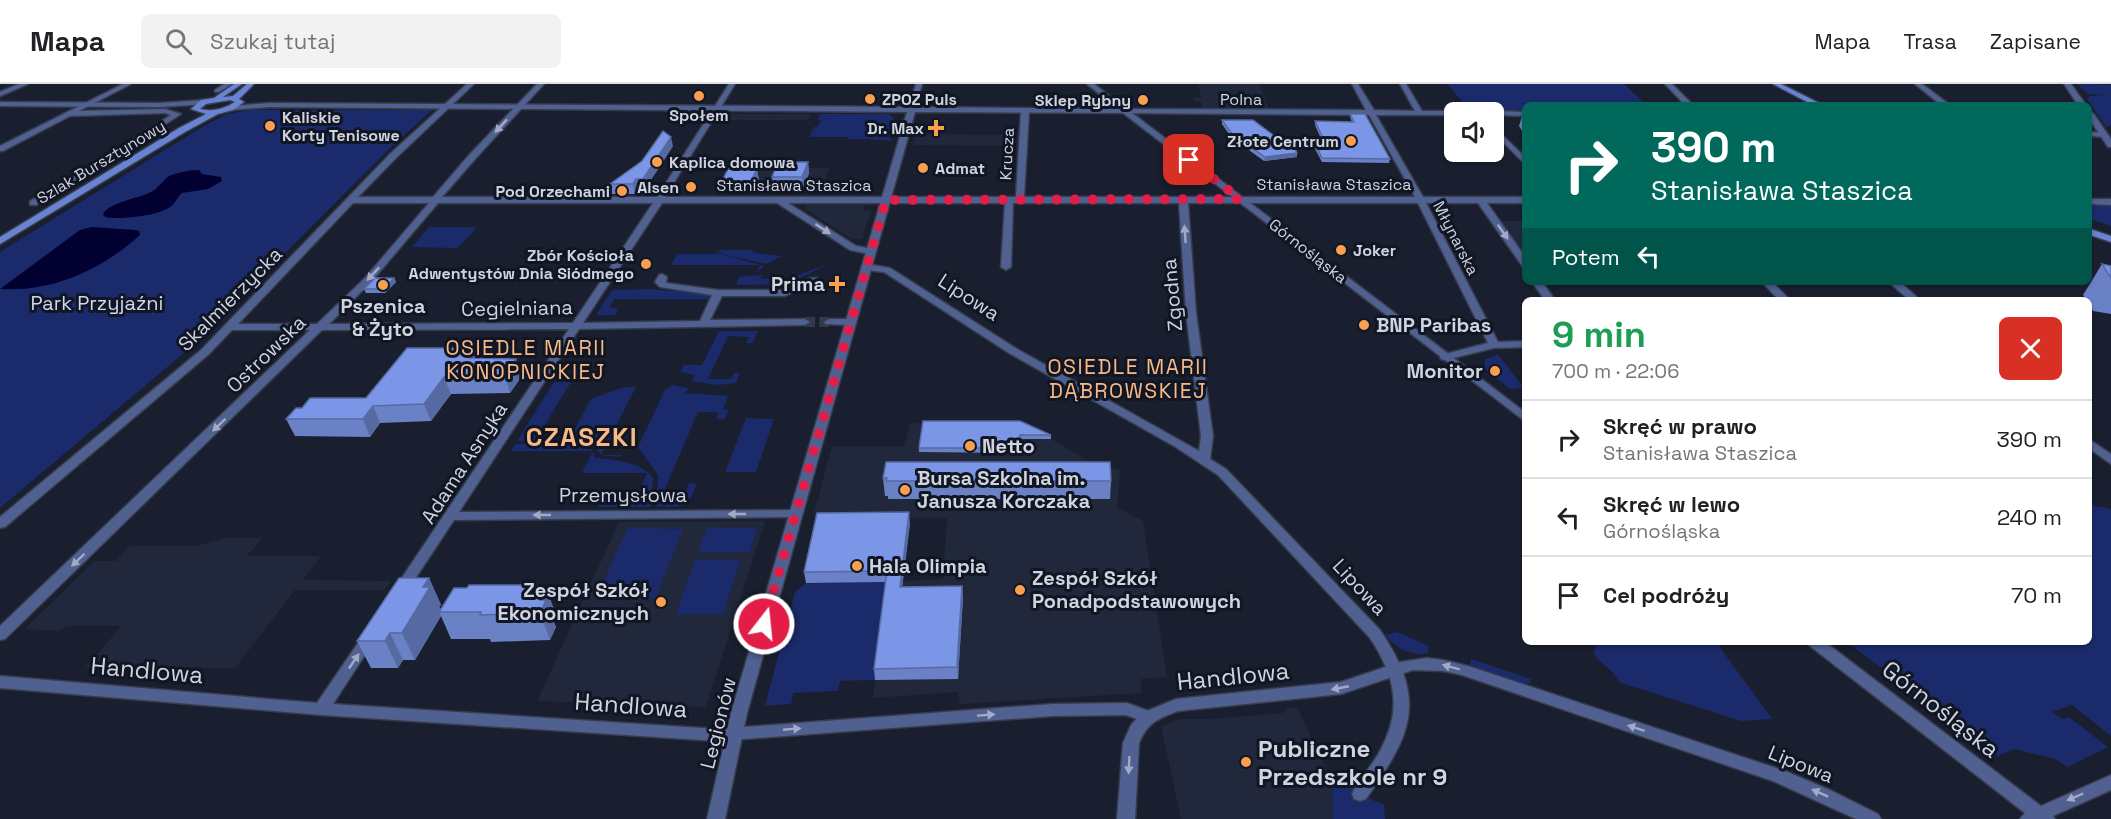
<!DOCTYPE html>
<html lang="pl">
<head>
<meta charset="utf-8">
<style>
	body { margin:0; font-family:"Space Grotesk",sans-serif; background:#f2f2f2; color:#202124; height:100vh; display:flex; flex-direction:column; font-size:22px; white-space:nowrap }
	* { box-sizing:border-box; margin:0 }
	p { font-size:20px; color:#757577 }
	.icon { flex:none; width:33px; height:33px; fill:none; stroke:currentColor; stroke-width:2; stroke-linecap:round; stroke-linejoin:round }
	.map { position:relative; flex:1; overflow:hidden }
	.details { position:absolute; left:1522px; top:213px; width:570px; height:348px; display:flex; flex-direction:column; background:#fff; border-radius:9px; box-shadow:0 2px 4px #0004 }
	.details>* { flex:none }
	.guide { position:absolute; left:1522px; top:18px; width:570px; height:183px; border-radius:9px; box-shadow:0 2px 4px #0004; background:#00695c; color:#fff; overflow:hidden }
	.tools { position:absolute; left:1444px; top:18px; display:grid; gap:12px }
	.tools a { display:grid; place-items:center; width:60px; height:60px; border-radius:9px; background:#fff; box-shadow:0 2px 4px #0004; font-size:30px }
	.pin { position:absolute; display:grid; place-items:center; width:51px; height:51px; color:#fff; margin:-26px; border-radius:12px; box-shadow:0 3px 9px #0006 }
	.me { position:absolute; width:66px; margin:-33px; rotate:16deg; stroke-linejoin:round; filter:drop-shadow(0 0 4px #0008) }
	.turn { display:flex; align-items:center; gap:21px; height:126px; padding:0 30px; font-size:27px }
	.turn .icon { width:78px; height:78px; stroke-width:2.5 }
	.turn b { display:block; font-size:42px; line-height:51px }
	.then { display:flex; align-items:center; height:57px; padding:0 30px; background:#0003; gap:12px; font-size:22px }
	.round { display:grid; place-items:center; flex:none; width:63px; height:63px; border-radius:9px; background:#f2f2f2 }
	.headline { display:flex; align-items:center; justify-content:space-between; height:102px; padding:0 30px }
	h1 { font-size:36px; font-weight:700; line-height:45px; color:#1e9e55 }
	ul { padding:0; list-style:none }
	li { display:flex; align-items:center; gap:18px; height:78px; padding:0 30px; border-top:2px solid #e0e0e0 }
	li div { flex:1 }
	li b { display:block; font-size:22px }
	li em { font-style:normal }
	header { display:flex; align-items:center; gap:36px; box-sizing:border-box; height:84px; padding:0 30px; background:#fff; border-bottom:2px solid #e0e0e0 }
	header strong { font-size:28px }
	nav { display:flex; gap:33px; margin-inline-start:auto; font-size:21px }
	.search { width:420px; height:54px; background:#f2f2f2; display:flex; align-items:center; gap:15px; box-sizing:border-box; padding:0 21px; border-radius:9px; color:#757577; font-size:22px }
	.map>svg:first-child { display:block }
	.built { fill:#21283c }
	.green { fill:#1b2a6b }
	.water { fill:#020031 }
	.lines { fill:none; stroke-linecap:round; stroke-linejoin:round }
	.minor-tunnel { stroke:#343a49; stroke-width:10; stroke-dasharray:10 4.5; stroke-linecap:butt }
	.minor-casing { stroke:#363c4a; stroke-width:3 }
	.tertiary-casing { stroke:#363c4a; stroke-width:3 }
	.secondary-casing { stroke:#363c4a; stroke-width:3 }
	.minor { fill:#4f6091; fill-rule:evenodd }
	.tertiary { fill:#4f6091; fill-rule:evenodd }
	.secondary { fill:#6983d3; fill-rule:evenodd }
	.wall { fill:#6a81c6 }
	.shaded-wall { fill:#5669a1 }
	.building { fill:#7b96e6; stroke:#5669a1; stroke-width:1.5 }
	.oneway { fill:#a3abc4 }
	.route { stroke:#e11d48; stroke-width:10; stroke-dasharray:0 18 }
	.poi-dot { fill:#fa9f4f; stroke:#101624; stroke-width:2 }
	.labels { text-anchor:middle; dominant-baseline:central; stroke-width:6; stroke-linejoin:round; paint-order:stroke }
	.far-poi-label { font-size:16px; font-weight:bold; fill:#d0d4df; stroke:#101624; text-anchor:end }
	.far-street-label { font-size:16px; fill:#d0d4df; stroke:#101624 }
	.poi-label { font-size:20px; font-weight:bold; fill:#d0d4df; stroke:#101624; text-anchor:start }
	.street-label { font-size:20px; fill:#d0d4df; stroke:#101624 }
	.park-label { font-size:20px; fill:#cfd8ed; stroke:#101624 }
	.neighbourhood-label { font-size:21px; letter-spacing:1.5px; fill:#f9b986; stroke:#101624 }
	.near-street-label { font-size:24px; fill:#d0d4df; stroke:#101624 }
	.near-poi-label { font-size:24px; font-weight:bold; fill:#d0d4df; stroke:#101624; text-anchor:start }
	.district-label { font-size:26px; font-weight:bold; letter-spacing:1.5px; fill:#f9b986; stroke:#101624 }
</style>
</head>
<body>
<header>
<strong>Mapa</strong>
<div class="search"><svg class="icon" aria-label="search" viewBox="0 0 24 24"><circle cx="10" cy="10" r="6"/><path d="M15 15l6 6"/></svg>Szukaj tutaj</div>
<nav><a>Mapa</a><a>Trasa</a><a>Zapisane</a></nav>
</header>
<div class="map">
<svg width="2111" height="735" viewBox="0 0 2111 735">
	<rect width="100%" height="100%" fill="#191f2e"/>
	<g class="built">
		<path d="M1198 0H1259L1269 25H1203L1201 18 1194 17 1193 14 1201 13Z"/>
		<path d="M724 30H811L808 36H720Z"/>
		<path d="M916 50 1018 51 1017 62 913 61Z"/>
		<path d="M732 84H829L824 99H805L803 104H755L753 107 724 108 731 95 727 94Z"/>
		<path d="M807 121H864L863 127H871L862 155H852L805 125Z"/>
		<path d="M1501 137H1525V172L1511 151Z"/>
		<path d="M910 339 1026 340 1090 378 1120 386 1117 423 1143 437 1167 593 1141 595 1142 609 960 620 958 608 873 614 888 498 943 495 947 434 813 433 832 362H904Z"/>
		<path d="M765 437 706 623 537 617 619 438Z"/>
		<path d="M225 454H262L247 472H321L303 496 391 497 384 506H295L235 584 85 583 122 542H67L59 547 25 545 94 477H116L130 462H196Z"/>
		<path d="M1297 623 1332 696 1333 735H1181L1161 642 1182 635H1210L1283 629 1287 624Z"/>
	</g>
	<g class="green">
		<path d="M1447 0H1624L1646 21H1526L1525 27 1470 26Z"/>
		<path d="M2077 0 2111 1V41L2106 43 2087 15 2090 12 2106 11 2088 10Z"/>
		<path d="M251 26H432L389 65 235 219 230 230 0 424V168L202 43 227 30Z"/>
		<path d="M820 30H888L894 34 888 53 892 55 891 58 888 56 848 55V53H809L814 43H818L821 36H817Z"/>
		<path d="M2090 122H2111V142L2090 135Z"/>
		<path d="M429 143H477L458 164 412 163Z"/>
		<path d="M716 165 721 170 764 182 757 189 760 181H671L677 170H718Z"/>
		<path d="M719 166H751L755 169 782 172 766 180 722 170Z"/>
		<path d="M830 179 789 200 736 201 739 193 762 191 761 195 790 194Z"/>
		<path d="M649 205 712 210 708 215H614L609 224H618L615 231H596L612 206Z"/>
		<path d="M719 247H758L752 259H746L749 253 728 252 708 295H731L734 289H740L736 299 718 301 691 297 695 291 680 288 684 281H702Z"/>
		<path d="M1498 271 1500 273 1524 304 1510 305 1484 284 1485 275Z"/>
		<path d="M554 298H571L535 357H517Z"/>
		<path d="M673 301 689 304 685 309 728 312 723 325 729 326 725 335H716L719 328H698L664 407H686L689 399 697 400C686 426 685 422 657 423L658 391 638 363 665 306Z"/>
		<path d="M624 303H636L601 371H623L618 373 601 371 596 364 568 357 591 315Z"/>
		<path d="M746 334 774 335 756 388H725Z"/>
		<path d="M515 360H564L592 366 595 374C615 376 641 377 653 394L651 423H598L602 414H635L647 389H582L593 367H511Z"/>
		<path d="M2090 421 2111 425V652L2072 621 2052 628 2062 635 2069 633 2108 663 2067 683 2055 675 2014 665 1998 672 1847 558H2090Z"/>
		<path d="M628 444 683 445 655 515H595Z"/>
		<path d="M707 444H757L750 468H698Z"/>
		<path d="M695 476H740L723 530H676Z"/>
		<path d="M888 498 875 596 840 597 838 607 793 609 791 620 765 622 795 508 806 499Z"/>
		<path d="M1397 548 1429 562 1428 569C1412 573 1395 564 1385 551Z"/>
		<path d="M1601 558H1716L1772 635 1741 637 1619 598C1613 584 1601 582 1593 568H1595V562Z"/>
		<path d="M1471 575 1531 595 1530 599 1526 600 1470 581Z"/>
		<path d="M1332 696 1354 697 1360 710 1384 721 1385 735H1333Z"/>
	</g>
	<g class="water">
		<path d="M199 86 202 90 221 93 222 97 208 105 182 109C177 113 176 119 170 123 158 132 120 136 105 133L103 130C110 118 136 115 149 109 159 105 162 96 171 91 180 88 190 86 199 86Z"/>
		<path d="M92 143 135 146 139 147 140 151C101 186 53 208 0 205L80 146Z"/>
	</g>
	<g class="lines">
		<path class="minor-tunnel" d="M805 238H829"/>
		<defs>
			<g id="minor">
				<path d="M19 0H28L0 12V8Z"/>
				<path d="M123 0H131L79 27 165 25 181 30 72 101 36 121H30V117L66 97 171 31 165 29 70 32 3 67H0V62Z"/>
				<path d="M224 0H232L219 8H215V6Z"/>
				<path d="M467 0H474L397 73 358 113H433L470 70 537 0H544L476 74 442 113H657L729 0H735L665 113H1016L1021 27 1025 25 1029 27 1024 113H1415L1369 31 1126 29 1122 27 1126 25 1366 26 1352 0H1358L1374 26 1415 27 1400 0H1406L1422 27H1458L1455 28V31H1376L1423 113H1526V119H1487L1526 174V184L1523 183 1478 119H1426L1498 258 1526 257V263L1494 264 1445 276 1441 275 1440 273 1441 271 1488 259 1418 119H1188L1196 229 1213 352 1210 375 1226 385 1380 546C1428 617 1412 650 1366 715L1360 717 1354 715 1352 710C1359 695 1372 682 1380 667 1403 625 1395 592 1370 554L1218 391 1174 362 1009 269 884 188 866 186 861 183 866 180 890 184 1017 265 1199 367 1201 352 1186 229 1179 119H1013L1011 183 1006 186 1001 183 1005 119H788L856 162 873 165 875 167 870 170 850 166 777 119H662L583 239 700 237 712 211 660 203 655 198 659 191 662 190 667 193 666 199 718 206H783L811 194H817V198L785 212H722L710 236 805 235 810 238 805 241 579 245 459 428 795 426 800 427 801 430 800 433 454 436 405 510H395L393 507 395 504 569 245 322 246 5 555 0 556V542L310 246H232L209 270 5 443 0 444V433L201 266 391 69ZM353 119H429L365 194 317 240H238ZM438 119H653L573 239 329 240 371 198Z"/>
				<path d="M1665 0H1672L1693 21H1685Z"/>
				<path d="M1915 0H1922L1950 21H1941Z"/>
				<path d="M1494 27 1526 28V32L1494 31V28H1491Z"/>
				<path d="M1494 43 1526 74V81L1494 49Z"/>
				<path d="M2090 48 2104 49 2108 51 2104 53 2090 52Z"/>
				<path d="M1532 198H1542L1555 216H1545Z"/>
				<path d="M1762 198H1772L1790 216H1779Z"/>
				<path d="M1889 198H1900L1920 216H1909Z"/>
				<path d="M829 235H850L855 238 850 241 825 240 824 238Z"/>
				<path d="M2090 356 2111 370V380L2090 365Z"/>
				<path d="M369 549 374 550 376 554 333 620 717 645 1053 620 1127 619 1154 629 1156 633 1154 637 1148 639 1126 631 1053 632 717 657 321 631 0 604V592L317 619 364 550Z"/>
			</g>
			<g id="tertiary">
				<path d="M916 0H922L916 23 1118 25 1087 0H1094L1526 329V338L1123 29 915 28 747 629 725 735H707L731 629 907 28 270 23 231 26 227 24 231 22 270 19 909 23Z"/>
				<path d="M2064 0H2071L2086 21H2078Z"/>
				<path d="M204 16H207V20L160 23 0 22V18L160 19Z"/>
				<path d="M2090 29H2093L2111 55V63H2108L2090 36Z"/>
				<path d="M2111 115V121L2090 120V115Z"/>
				<path d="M1808 558H1825L2041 722 2111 691V706L2053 732 2055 735H2020L2025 729 1810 562Z"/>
				<path d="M1427 574 1443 576 1468 582 1785 687 1832 707 1878 730 1881 735H1856L1773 697 1462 591 1443 587 1413 586 1341 610 1178 627C1158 635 1148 638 1139 659L1135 735H1117L1123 659 1131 641 1142 629 1176 615 1341 598 1400 578Z"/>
			</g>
			<g id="secondary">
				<path d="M234 0H242L223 13 233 12 247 0H254L239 15 244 18 233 26 218 30 185 48 0 160V153L179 44 206 30 191 25 201 16 214 14ZM230 16 235 18C224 25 212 28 200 25L206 20Z"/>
				<path d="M1773 0H1781L1823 21H1813Z"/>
				<path d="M2090 145 2111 152V158L2090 151Z"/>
			</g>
		</defs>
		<use href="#minor" class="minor-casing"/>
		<use href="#tertiary" class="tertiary-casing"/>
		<use href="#secondary" class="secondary-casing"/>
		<use href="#minor" class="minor"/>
		<use href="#tertiary" class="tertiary"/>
		<use href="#secondary" class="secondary"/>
	</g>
	<g class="wall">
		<path d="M1523 29H1526V53L1519 42Z"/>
		<path d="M1350 30 1390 75 1389 79 1322 78 1314 63 1315 59H1323L1315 41V37L1352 38 1350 33Z"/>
		<path d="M1222 36 1297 73 1264 77 1231 53 1222 40Z"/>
		<path d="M673 62 645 105H639L635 110H612L610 100Z"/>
		<path d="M808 78 809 89 803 104H773L772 93Z"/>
		<path d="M757 85 759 96 753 107 724 108 722 97Z"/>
		<path d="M2102 180 2111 182V230L2093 227 2090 221V216H2086L2083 211Z"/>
		<path d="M394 194 396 198 385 209H366L364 205Z"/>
		<path d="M477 265 480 274 522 292 510 309 451 310 431 337 380 339 370 353 295 352 286 335 302 324 366 314Z"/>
		<path d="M923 337 1051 351V355H1020V369L919 368V364Z"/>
		<path d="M883 394 1111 397 1110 415H888V412H885Z"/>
		<path d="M910 439 902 503 962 502 963 513 958 595 875 596 874 585 886 498 806 499 804 488Z"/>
		<path d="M429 494 441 521 439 523 441 525 537 504H546L556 531 553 536 556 543 550 556 491 558 490 555H451L441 532 415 576H403L398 584H371L357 557Z"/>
	</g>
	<g class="shaded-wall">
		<path d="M671 53 673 62 645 105 643 95Z"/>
		<path d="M1297 69V73L1264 77 1265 73Z"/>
		<path d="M808 78 809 89 803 104 802 93Z"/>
		<path d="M757 85 759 96 753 107 751 97Z"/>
		<path d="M636 95 639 105 635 110 633 100Z"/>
		<path d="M394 194 396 198 385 209 384 205Z"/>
		<path d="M477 265 483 282 470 274Z"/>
		<path d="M516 275 522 292 510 309 505 292Z"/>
		<path d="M444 293 451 310 431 337 424 320Z"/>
		<path d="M373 322 380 339 370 353 363 335Z"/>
		<path d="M909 428 910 439 901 514 900 503Z"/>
		<path d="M429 494 441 521 439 523 442 528H439L441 532 415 576 402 549 423 503Z"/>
		<path d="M536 501 541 515 546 504 556 531 553 536 556 543 550 556 540 529 534 504Z"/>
		<path d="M962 502 963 513 958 595 957 583Z"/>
		<path d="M390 549 403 576 398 584 385 557Z"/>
	</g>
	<g class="building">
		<path d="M1350 30H1365L1390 75 1322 74 1315 59H1325L1315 37 1354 38Z"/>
		<path d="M1222 36H1253L1280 56H1292L1297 69 1265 73 1232 50Z"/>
		<path d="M663 47 671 53 643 95H636L633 100H610L642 77Z"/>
		<path d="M778 78H808L802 93H772Z"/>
		<path d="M728 85H757L751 97H722Z"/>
		<path d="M2102 180 2111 182V194Z"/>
		<path d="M375 194H394L384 205H364Z"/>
		<path d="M407 264H470L477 265 470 274 516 275 505 292 444 293 424 320 373 322 363 335H286L296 324H302L310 314H366Z"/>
		<path d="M923 337H1020L1051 351H1020L1019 364H919Z"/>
		<path d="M886 378H1110L1111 397H886L887 394H883Z"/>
		<path d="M909 428 900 503 962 502 957 583 874 585 887 487 804 488 817 429Z"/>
		<path d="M399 494H429L423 503H430L402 549H390L385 557H357Z"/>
		<path d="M469 501H536L534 504H546L540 516H546L540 529 480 531 481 528H439L454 504H467Z"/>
	</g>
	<defs><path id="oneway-solid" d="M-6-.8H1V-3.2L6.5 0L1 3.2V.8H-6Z" transform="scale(1.5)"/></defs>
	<g class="oneway">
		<use href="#oneway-solid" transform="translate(501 42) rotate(132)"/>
		<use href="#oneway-solid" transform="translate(823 145) rotate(33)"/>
		<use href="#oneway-solid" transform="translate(1503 148) rotate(55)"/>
		<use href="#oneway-solid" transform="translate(1185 150) rotate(-94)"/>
		<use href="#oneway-solid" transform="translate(373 190) rotate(133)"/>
		<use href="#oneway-solid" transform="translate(219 341) rotate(136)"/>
		<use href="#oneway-solid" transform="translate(737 430) rotate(180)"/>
		<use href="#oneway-solid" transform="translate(542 431) rotate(180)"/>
		<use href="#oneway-solid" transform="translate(78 476) rotate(136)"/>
		<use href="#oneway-solid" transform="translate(354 577) rotate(-56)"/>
		<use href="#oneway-solid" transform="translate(1451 583) rotate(-165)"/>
		<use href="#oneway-solid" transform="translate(1340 604) rotate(169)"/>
		<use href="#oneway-solid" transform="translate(986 631) rotate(-4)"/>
		<use href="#oneway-solid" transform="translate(1636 644) rotate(-162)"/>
		<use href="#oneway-solid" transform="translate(792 645) rotate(-5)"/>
		<use href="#oneway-solid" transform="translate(1129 681) rotate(93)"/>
		<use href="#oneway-solid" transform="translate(1820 709) rotate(-156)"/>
		<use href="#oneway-solid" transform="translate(2075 713) rotate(157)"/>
	</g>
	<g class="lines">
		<path class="route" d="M764 540 886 116 1240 115 1189 76"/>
	</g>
	<g class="poi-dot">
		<circle cx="699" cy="12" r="6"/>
		<circle cx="870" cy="15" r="6"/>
		<circle cx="1143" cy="16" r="6"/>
		<circle cx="270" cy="42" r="6"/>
		<path d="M933 35h6v6h6v6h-6v6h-6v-6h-6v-6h6z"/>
		<circle cx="1351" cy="57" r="6"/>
		<circle cx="657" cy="78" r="6"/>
		<circle cx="923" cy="84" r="6"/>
		<circle cx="691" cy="103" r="6"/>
		<circle cx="622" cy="107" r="6"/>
		<circle cx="1341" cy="166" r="6"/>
		<circle cx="646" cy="180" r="6"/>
		<path d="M834 191h6v6h6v6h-6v6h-6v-6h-6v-6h6z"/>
		<circle cx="383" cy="201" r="6"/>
		<circle cx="1364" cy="241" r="6"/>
		<circle cx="1495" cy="287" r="6"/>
		<circle cx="970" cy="362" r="6"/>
		<circle cx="905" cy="406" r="6"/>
		<circle cx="857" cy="482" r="6"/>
		<circle cx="1020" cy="506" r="6"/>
		<circle cx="661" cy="518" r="6"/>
		<circle cx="1246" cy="678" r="6"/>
	</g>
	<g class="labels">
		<g class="far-poi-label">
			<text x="882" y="15" text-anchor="start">ZPOZ Puls</text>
			<text x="1131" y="16">Sklep Rybny</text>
			<text x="699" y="31" text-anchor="middle">Społem</text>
			<text x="282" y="33" text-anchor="start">Kaliskie<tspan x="282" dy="18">Korty Tenisowe</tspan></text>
			<text x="924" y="44">Dr. Max</text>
			<text x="1339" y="57">Złote Centrum</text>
			<text x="669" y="78" text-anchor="start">Kaplica domowa</text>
			<text x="935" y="84" text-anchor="start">Admat</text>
			<text x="679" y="103">Alsen</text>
			<text x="610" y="107">Pod Orzechami</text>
			<text x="1353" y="166" text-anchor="start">Joker</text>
			<text x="634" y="171">Zbór Kościoła<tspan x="634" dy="18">Adwentystów Dnia Siódmego</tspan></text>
		</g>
		<g class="far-street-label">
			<text x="1241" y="15">Polna</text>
			<text transform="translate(1007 70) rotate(-87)">Krucza</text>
			<text transform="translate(101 78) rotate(-31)">Szlak Bursztynowy</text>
			<text x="1334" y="100">Stanisława Staszica</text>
			<text x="794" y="101">Stanisława Staszica</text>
			<text transform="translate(1456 154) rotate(63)">Młynarska</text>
			<text transform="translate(1308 167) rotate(38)">Górnośląska</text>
		</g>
		<g class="poi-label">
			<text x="825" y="200" text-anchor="end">Prima</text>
			<text x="383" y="222" text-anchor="middle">Pszenica<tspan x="383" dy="23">&amp; Żyto</tspan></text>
			<text x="1376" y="241">BNP Paribas</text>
			<text x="1483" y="287" text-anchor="end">Monitor</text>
			<text x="982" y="362">Netto</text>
			<text x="917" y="394">Bursa Szkolna im.<tspan x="917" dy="23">Janusza Korczaka</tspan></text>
			<text x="869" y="482">Hala Olimpia</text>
			<text x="1032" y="494">Zespół Szkół<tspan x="1032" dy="23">Ponadpodstawowych</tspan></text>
			<text x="649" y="506" text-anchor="end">Zespół Szkół<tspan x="649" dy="23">Ekonomicznych</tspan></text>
		</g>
		<g class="street-label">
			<text transform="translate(1172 211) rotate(-95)">Zgodna</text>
			<text transform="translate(969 213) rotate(33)">Lipowa</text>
			<text transform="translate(230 215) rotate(-45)">Skalmierzycka</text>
			<text transform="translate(517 224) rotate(-1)">Cegielniana</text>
			<text transform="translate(266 270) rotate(-44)">Ostrowska</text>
			<text transform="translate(464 379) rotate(-57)">Adama Asnyka</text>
			<text x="623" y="411">Przemysłowa</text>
			<text transform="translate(1360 503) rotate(47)">Lipowa</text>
			<text transform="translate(718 639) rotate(-76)">Legionów</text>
			<text transform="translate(1801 680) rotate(22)">Lipowa</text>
		</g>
		<g class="park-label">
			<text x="97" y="219">Park Przyjaźni</text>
		</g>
		<g class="neighbourhood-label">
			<text x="526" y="263">OSIEDLE MARII<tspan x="526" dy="24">KONOPNICKIEJ</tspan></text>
			<text x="1128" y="282">OSIEDLE MARII<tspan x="1128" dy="24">DĄBROWSKIEJ</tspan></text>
		</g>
		<g class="near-street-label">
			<text transform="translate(147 586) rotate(5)">Handlowa</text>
			<text transform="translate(1233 592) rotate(-6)">Handlowa</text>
			<text transform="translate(631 621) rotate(4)">Handlowa</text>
			<text transform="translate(1941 625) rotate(38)">Górnośląska</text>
		</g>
		<g class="near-poi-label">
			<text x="1258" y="664">Publiczne<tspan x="1258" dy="28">Przedszkole nr 9</tspan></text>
		</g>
		<g class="district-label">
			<text x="582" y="353">CZASZKI</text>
		</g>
	</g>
</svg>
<div class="tools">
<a><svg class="icon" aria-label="sound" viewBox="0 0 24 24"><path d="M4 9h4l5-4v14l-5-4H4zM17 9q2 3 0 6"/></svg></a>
</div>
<div class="pin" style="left:1189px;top:76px;background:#d93025"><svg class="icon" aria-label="arrive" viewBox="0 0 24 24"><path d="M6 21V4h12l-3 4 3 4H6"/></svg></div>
<svg class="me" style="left:764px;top:540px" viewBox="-20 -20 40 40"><circle r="17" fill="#e11d48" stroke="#fff" stroke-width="3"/><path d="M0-11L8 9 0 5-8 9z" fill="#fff"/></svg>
<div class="guide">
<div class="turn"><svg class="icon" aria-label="right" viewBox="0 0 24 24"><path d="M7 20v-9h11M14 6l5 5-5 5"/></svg><div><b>390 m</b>Stanisława Staszica</div></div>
<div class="then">Potem<svg class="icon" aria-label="left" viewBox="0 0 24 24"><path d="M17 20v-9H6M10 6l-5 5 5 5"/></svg></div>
</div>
<section class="details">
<div class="headline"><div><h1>9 min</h1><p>700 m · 22:06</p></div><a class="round" style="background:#d93025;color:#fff"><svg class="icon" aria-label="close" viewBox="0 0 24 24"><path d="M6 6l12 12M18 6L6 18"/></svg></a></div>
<ul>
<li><svg class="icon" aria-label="right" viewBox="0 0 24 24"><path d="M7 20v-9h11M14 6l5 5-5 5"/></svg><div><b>Skręć w prawo</b><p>Stanisława Staszica</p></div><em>390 m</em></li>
<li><svg class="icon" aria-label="left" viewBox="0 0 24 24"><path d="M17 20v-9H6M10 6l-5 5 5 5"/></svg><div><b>Skręć w lewo</b><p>Górnośląska</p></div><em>240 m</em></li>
<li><svg class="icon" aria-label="arrive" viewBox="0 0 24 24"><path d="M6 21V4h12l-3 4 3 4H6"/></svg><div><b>Cel podróży</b></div><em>70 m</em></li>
</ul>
</section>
</div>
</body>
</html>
